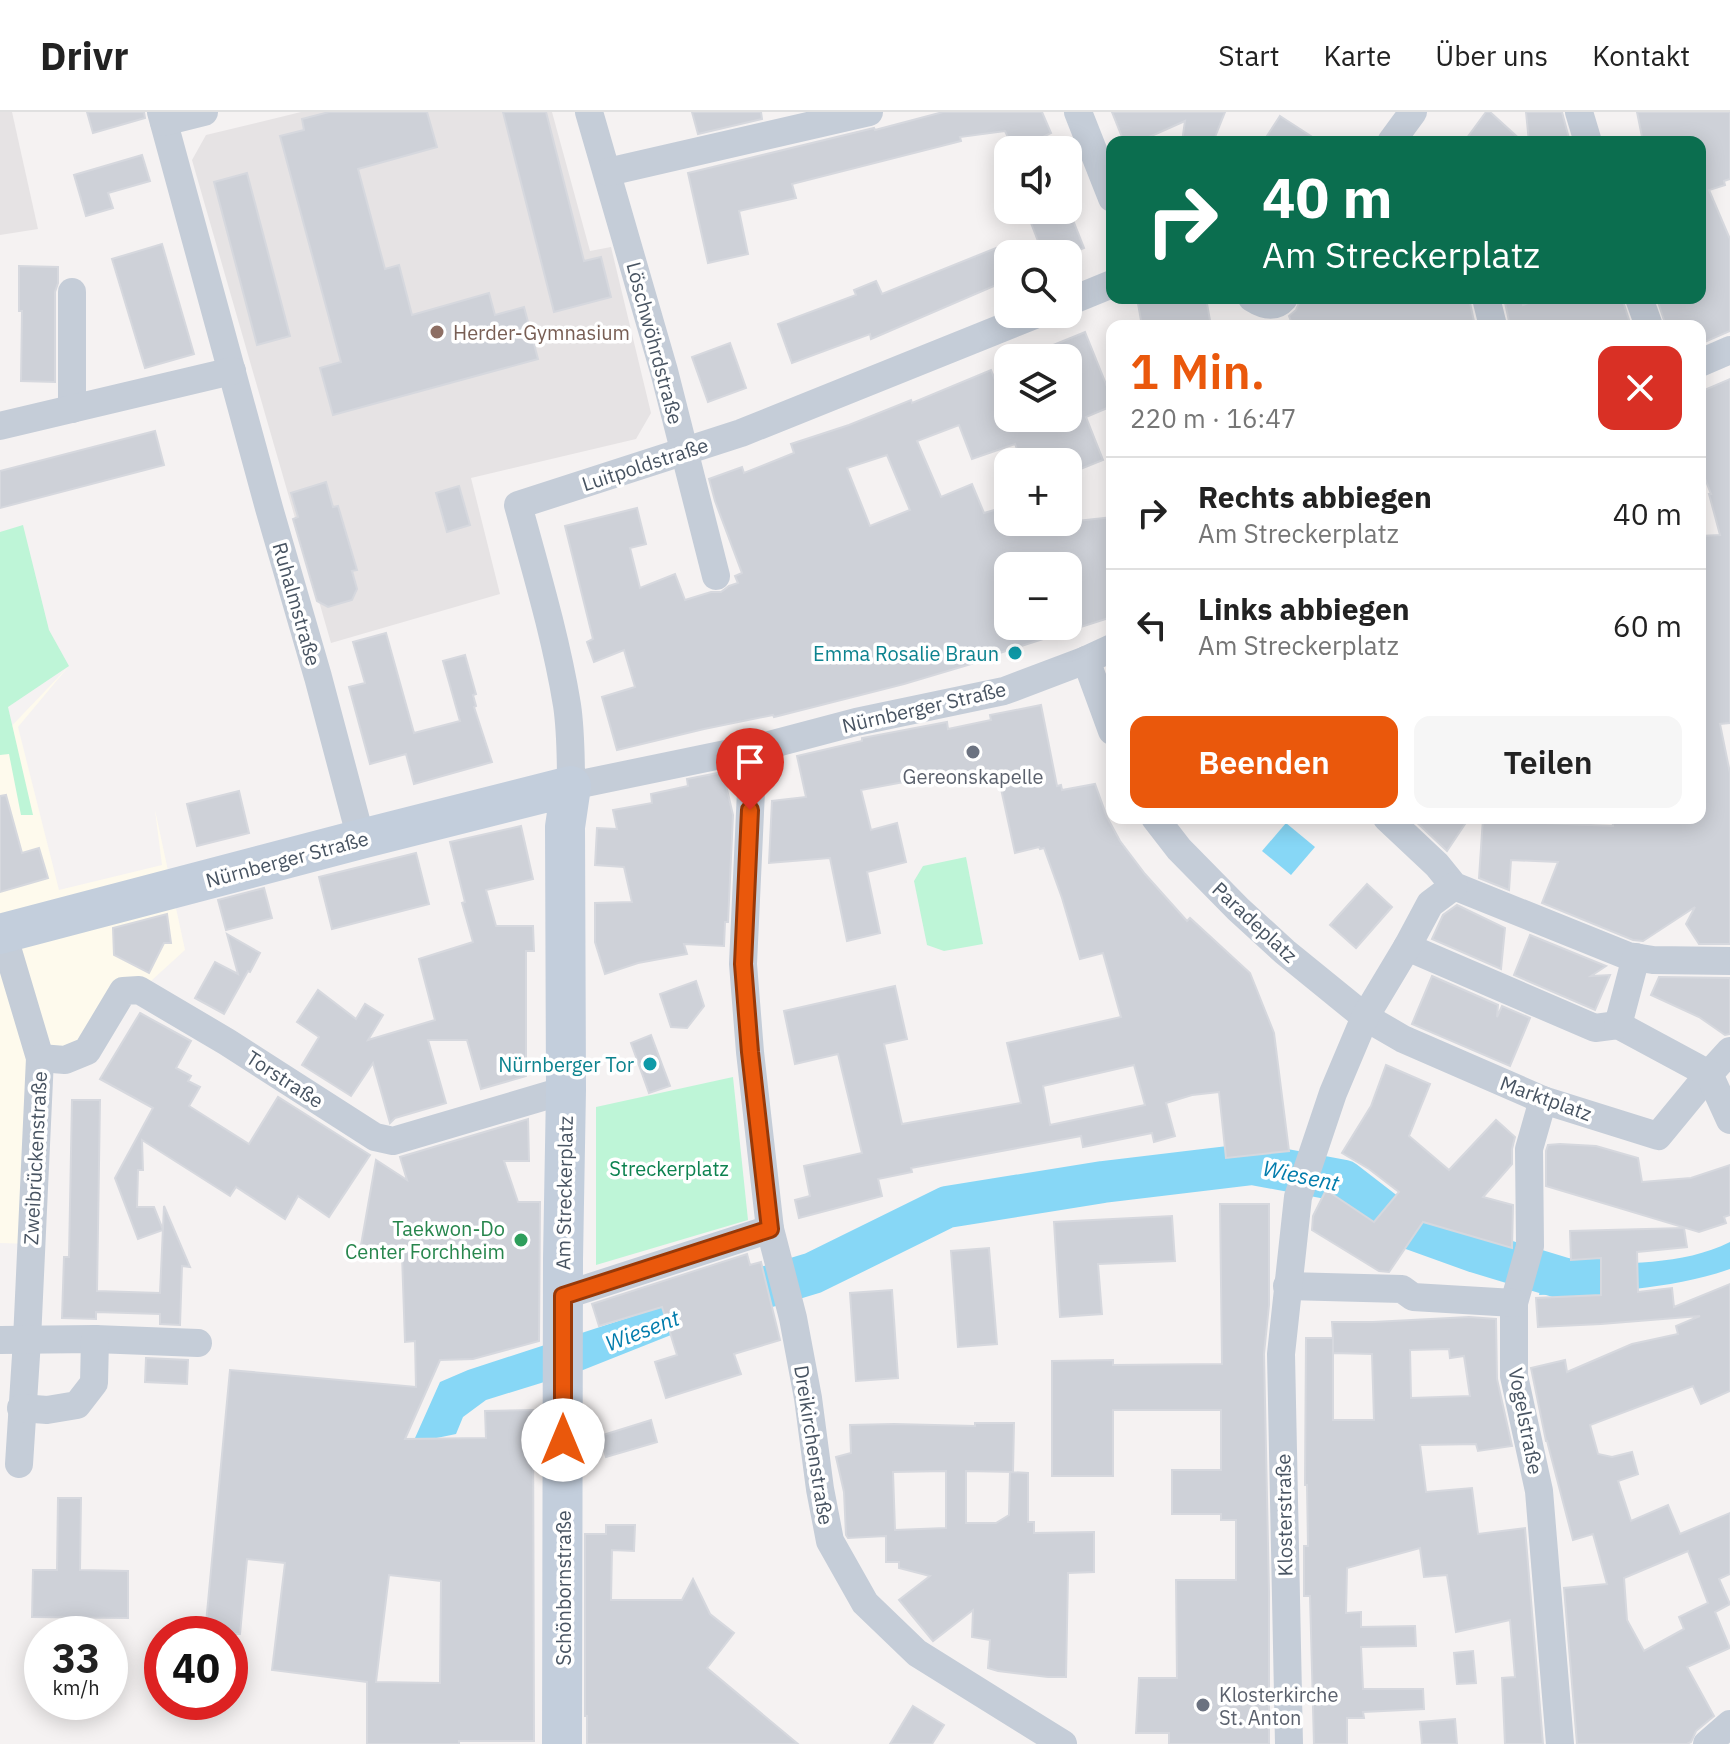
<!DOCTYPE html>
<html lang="de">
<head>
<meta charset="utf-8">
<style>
	body { margin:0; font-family:"IBM Plex Sans",sans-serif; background:#f6f6f6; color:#222; height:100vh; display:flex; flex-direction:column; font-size:30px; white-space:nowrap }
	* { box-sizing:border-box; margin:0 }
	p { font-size:26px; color:#767676 }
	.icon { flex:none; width:44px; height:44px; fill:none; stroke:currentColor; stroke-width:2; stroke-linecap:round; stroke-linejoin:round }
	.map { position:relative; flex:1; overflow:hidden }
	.sheet { position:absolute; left:1106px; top:208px; width:600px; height:504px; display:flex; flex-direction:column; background:#fff; border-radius:16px; box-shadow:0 4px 20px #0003 }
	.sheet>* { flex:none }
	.guide { position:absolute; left:1106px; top:24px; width:600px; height:168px; border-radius:16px; box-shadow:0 4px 20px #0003; background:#0b6e4f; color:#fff; overflow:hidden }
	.tools { position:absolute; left:994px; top:24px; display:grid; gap:16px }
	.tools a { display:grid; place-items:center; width:88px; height:88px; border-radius:16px; background:#fff; box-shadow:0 4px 20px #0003; font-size:40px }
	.speed { position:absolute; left:24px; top:1504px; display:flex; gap:16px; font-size:40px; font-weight:700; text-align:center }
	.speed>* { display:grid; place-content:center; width:104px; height:104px; border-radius:50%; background:#fff; box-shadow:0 4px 20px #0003; line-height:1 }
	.speed small { font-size:20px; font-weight:400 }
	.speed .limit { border:12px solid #d22; background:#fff; color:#111 }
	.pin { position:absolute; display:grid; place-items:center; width:68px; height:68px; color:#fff; margin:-82px -34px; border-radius:50% 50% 50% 0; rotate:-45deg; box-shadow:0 0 8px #0007 }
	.pin .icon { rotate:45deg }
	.me { position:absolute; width:88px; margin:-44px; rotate:0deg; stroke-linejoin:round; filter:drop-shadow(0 0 6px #0008) }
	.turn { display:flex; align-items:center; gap:28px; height:168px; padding:0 24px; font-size:36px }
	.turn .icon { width:104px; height:104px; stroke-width:2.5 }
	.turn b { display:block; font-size:56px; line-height:68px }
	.round { display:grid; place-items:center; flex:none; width:84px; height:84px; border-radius:16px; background:#f6f6f6 }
	.headline { display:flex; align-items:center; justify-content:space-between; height:136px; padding:0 24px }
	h1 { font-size:48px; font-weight:600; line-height:60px; color:#ea580c }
	.action { display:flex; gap:16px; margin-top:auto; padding:16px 24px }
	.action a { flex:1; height:92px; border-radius:16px; background:#ea580c; color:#fff; font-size:32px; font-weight:600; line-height:92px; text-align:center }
	.action a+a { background:#f6f6f6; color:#222 }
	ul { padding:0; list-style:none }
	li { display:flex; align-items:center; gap:24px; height:112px; padding:0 24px; border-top:2px solid #e0e0e0 }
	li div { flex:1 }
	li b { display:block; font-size:30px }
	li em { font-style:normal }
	header { display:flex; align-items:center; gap:48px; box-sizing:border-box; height:112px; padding:0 40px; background:#fff; border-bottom:2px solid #e0e0e0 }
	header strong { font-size:38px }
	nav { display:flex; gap:44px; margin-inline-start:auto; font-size:28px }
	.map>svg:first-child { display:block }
	.commercial { fill:#fefaed }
	.education { fill:#e6e3e4 }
	.green { fill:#bef5d7 }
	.water { fill:#87d7f6 }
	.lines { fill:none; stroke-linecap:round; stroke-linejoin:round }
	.river { stroke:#87d7f6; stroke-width:42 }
	.building { fill:#ced1d8; stroke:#d6d8de; stroke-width:2; fill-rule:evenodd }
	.street { stroke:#c5cdd8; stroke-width:28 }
	.secondary { stroke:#c3cedc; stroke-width:40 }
	.route-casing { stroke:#983908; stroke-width:20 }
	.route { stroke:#ea580c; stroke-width:14 }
	.education-dot { fill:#8d6e63; stroke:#fff; stroke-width:3 }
	.culture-dot { fill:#0f9aa8; stroke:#fff; stroke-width:3 }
	.worship-dot { fill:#6b7280; stroke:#fff; stroke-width:3 }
	.leisure-dot { fill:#2e9e5b; stroke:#fff; stroke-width:3 }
	.labels { text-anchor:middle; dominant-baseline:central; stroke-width:7; stroke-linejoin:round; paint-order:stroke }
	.education-label { font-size:20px; fill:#785e54; stroke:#fff; text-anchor:start }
	.street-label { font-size:20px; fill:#485462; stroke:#fff }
	.culture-label { font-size:20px; fill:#0d838f; stroke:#fff; text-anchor:end }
	.worship-label { font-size:20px; fill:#5b616d; stroke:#fff }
	.park-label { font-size:20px; fill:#0d8250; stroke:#fff }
	.leisure-label { font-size:20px; fill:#27864d; stroke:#fff; text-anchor:end }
	.water-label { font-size:22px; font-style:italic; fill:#027cac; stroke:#fff }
</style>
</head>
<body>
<header>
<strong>Drivr</strong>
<nav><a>Start</a><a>Karte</a><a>Über uns</a><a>Kontakt</a></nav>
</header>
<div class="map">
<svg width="1730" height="1632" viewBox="0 0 1730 1632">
	<rect width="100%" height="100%" fill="#f5f2f2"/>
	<path class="commercial" d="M69 554 18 615 59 778 162 753 155 698 185 838 36 974 32 1132 0 1131V626Z"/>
	<g class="education">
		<path d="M0 0H12L38 117 0 123Z"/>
		<path d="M301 0H552L590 139 611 135 651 301 636 327 471 366 500 482 331 531 192 48 206 23Z"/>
	</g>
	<g class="green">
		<path d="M23 413 49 518 69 554 8 595 33 703H21L9 642 0 643V420Z"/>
		<path d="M966 745 983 832 944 839 927 833 914 769 923 754Z"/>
		<path d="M733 965 748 1108 596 1153V995Z"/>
	</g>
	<g class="water">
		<path d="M1286 711 1315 735 1291 763 1262 739Z"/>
		<path d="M1730 1130V1157C1673 1177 1600 1181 1539 1183L1547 1145 1568 1147 1571 1152C1624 1151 1682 1154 1730 1130Z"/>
		<path d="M695 1184 671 1223 583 1258 486 1288 463 1305 456 1322 427 1328 415 1326 440 1270 468 1258Z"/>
	</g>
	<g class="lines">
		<path class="river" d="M770 1174 813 1161 947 1095 1103 1070 1253 1052 1344 1069 1401 1113 1476 1140 1569 1168 1599 1166"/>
	</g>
	<g class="building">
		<path d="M87 0H144L145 6 93 21Z"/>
		<path d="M329 0H427L437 35 358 57 385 157 399 153 412 203 489 181 495 203 524 195 538 247 333 303 320 256 341 250 280 24 304 18 302 7Z"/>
		<path d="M503 0H546L584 149 601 145 611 185 554 200Z"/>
		<path d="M692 0H761L762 7 698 22Z"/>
		<path d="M943 0H1042L1051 21 1017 38H1014L1005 19 960 25 961 29 792 72 796 86 739 99 748 142 708 151 688 61 874 16 875 18Z"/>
		<path d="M1112 0H1225L1213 30H1182L1185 9 1138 30H1124Z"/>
		<path d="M1486 0H1490L1523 30H1464Z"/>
		<path d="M1526 0H1562L1570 30H1529Z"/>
		<path d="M1637 0H1730V67L1724 69 1725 73 1709 78 1730 127V219L1700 232V214H1666L1657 187 1700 186V30H1643Z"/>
		<path d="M1280 4 1320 30H1263Z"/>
		<path d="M142 43 150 69 108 81 113 96 86 104 74 63Z"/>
		<path d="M247 61 290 224 257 233 214 70Z"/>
		<path d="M1026 98H1069L1084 136 1070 142H1043Z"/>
		<path d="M162 132 194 242 145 256 112 147Z"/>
		<path d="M996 136 1008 168 871 227 870 222 792 251 778 212 856 183 854 178 876 169 882 182Z"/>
		<path d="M19 154 58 155V171L55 180V270L21 269 22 199H19Z"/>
		<path d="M1137 186H1206L1211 214H1142Z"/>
		<path d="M1301 186H1469L1475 214H1293L1289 204 1296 198Z"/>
		<path d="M1504 186H1522L1523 193 1541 186H1622L1631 214H1510Z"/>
		<path d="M1085 220 1112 287V294L1086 305 1103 348 1068 362V350H1022L1015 332 972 347 959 313 917 329 941 385 972 372 984 401 1008 394V410H1068L1112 405V505L984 546 985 548 904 572 774 605 773 603 704 617 617 638 602 585 635 575 624 538 594 550 587 530 593 527 565 414 637 396 646 432 630 436 640 476 675 462 685 488 711 480H721L729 474 738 471 735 464 742 461 715 389 709 367 742 355 744 361 794 341 791 332 849 313 911 288 912 291 991 258 1008 298V306H1068V246L1024 245ZM887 343 910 398 870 414 847 356ZM1008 454H1068V514H1008Z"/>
		<path d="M730 231 746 276 708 290 692 245Z"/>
		<path d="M1730 267V611L1720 612 1730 661V832H1699L1686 812 1695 795 1643 829 1633 828 1542 791 1558 750 1511 748 1509 778 1479 766 1483 706H1516V710L1613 714 1612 706H1700V424L1720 423 1709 382H1711L1700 354V280Z"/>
		<path d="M155 319 164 353 0 396V359Z"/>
		<path d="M326 370 333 395 338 394 357 458 352 459 357 477 352 488 328 495 317 489 293 407 298 405 291 381Z"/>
		<path d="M459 374 470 413 447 420 436 381Z"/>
		<path d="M386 521 414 621 460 609 443 549 465 543 476 582 473 583 476 594 474 595 492 650 414 672 406 642 370 652 349 575 365 571 353 530Z"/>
		<path d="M1041 593 1057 674 1061 673 1062 678 1095 672 1107 705 1120 729 1145 762 1187 809 1190 806 1250 861 1274 921 1289 1039 1226 1046 1219 980 1192 983 1166 991 1175 1024 1154 1030 1152 1021 1083 1035 1081 1024 911 1056 912 1060 878 1067 882 1084 799 1106 795 1088 810 1084 804 1054 862 1041 838 942 795 952 784 899 895 874 907 927 884 932 902 1012 1021 991 1007 931 1121 905 1103 841 1080 847 1062 786 1044 736 1040 737 1039 735 1015 741 998 663 965 669 963 659 861 678 871 718 897 711 906 750 867 760 880 821 847 829 830 746 769 751 772 689 806 685 797 644 862 629V626L947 610 948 617 991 608 990 603ZM1134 953 1145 993 1050 1013 1043 974Z"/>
		<path d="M723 660 733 703 728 810H725L724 834 684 832 687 842 638 851 605 862 595 830V791L632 790 624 755 595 753 597 716 617 717 613 698 652 691 651 682 688 674 687 667Z"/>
		<path d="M239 679 249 721 197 734 187 692Z"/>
		<path d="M6 683 22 741 39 736 48 766 0 780V684Z"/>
		<path d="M1412 706H1469L1447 739Z"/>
		<path d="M521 714 533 767 486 778 496 814H533L534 839H526V964L481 977 467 928H428L446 991 395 1006 390 1011 373 951 351 984 302 953 319 925 297 910 318 878 356 907 365 892 383 903 368 928 435 908 419 847 473 830 462 791 465 790 450 730Z"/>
		<path d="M416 741 429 792 332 817 319 765Z"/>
		<path d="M1367 772 1392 795 1356 836 1330 813Z"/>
		<path d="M264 776 272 806 226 818 218 788Z"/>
		<path d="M1457 793 1505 816 1501 857 1432 827 1443 803Z"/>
		<path d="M167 802 171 831H164L149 861 114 843 113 816Z"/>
		<path d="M227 822 260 841 250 860 248 859 224 902 195 886 215 850 238 862Z"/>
		<path d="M1530 823 1606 854 1591 864 1610 863 1595 898 1514 863Z"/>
		<path d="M1432 864 1498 893 1497 905 1502 894 1530 906 1510 954 1412 912Z"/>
		<path d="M1659 865 1730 866V922L1725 923 1699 905 1651 883Z"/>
		<path d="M696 869 704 894 687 916 671 915 660 882Z"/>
		<path d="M140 901 191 929 176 956 191 964 188 969 200 975 189 994 249 1032 278 985 370 1043 329 1105 298 1084 285 1107 236 1075 230 1084 142 1028 143 1058H138L137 1095H154L163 1118 138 1127 115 1066 153 996 100 967Z"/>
		<path d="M651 923 670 974 649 981 631 931Z"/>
		<path d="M1386 953 1430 972 1409 1024 1449 1058 1496 1008 1515 1025 1512 1037V1052L1483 1085 1513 1093 1512 1136 1423 1110 1389 1160 1379 1159 1312 1118 1313 1104 1326 1078 1374 1110 1399 1080 1369 1057 1342 1041 1371 994Z"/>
		<path d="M72 988H100L97 1179 160 1181 164 1094 190 1155 182 1154 180 1213 160 1212V1202L96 1200V1207L62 1206 64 1145H69Z"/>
		<path d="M528 1007 529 1049H504L518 1090H540L539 1229 473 1247 440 1248 405 1327 486 1326 485 1299 533 1298 534 1629H459V1632H367V1570L272 1558 285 1451 247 1447 240 1522H205L230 1258 416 1275 415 1229 405 1230 402 1143 361 1133 376 1048 407 1068 400 1045ZM389 1463 441 1469 440 1571 376 1570Z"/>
		<path d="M1560 1032 1596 1034 1638 1046 1642 1070 1691 1066 1730 1053V1103L1724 1105 1726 1111 1699 1120 1546 1074V1039L1548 1033Z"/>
		<path d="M1220 1092H1269V1193L1264 1242 1269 1480V1632H1169V1621H1136L1139 1566H1177L1176 1468H1236V1408H1221V1402H1172V1358H1221V1298H1113V1364H1052V1249L1113 1248V1253L1222 1252Z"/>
		<path d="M1172 1104 1175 1149 1098 1152 1102 1202 1060 1205 1054 1110Z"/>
		<path d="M1684 1116 1687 1135 1637 1140 1638 1180 1672 1176 1674 1195 1730 1172V1279L1701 1292 1693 1274 1590 1313 1598 1342 1612 1345 1632 1340 1638 1362 1618 1369 1631 1409 1668 1393 1680 1422 1730 1401V1462L1719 1467 1730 1492 1715 1500 1730 1536 1687 1555 1714 1604 1696 1619 1691 1630 1687 1632H1577L1564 1476 1607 1472 1593 1422 1573 1428 1547 1329H1546L1531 1256 1565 1248 1567 1260 1632 1232 1678 1222 1676 1214 1700 1204 1601 1212 1538 1215 1536 1186 1601 1183V1146L1571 1148 1570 1119ZM1688 1439 1708 1491 1679 1505 1684 1517 1644 1539 1627 1508 1624 1466Z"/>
		<path d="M989 1136 997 1232 958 1235 951 1139Z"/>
		<path d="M747 1142 750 1153 761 1150 780 1228 734 1242 741 1262 666 1286 655 1250 677 1243 662 1195 599 1214 592 1192Z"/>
		<path d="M892 1178 898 1266 856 1269 850 1181Z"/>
		<path d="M1469 1205 1496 1207 1497 1267 1512 1334 1478 1339 1476 1332 1420 1333 1426 1380 1472 1376 1478 1422 1525 1416 1543 1632H1505L1502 1566 1515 1565 1510 1508 1456 1520 1447 1463 1424 1465 1420 1436 1347 1456 1346 1501 1361 1500V1515L1415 1514 1416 1534 1361 1535 1363 1577H1423L1424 1597 1363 1600 1364 1606H1347V1632H1314L1310 1484H1304V1434H1308L1307 1373H1305L1306 1226H1333L1332 1210H1373ZM1333 1226V1241L1372 1242 1374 1308H1333ZM1449 1237 1450 1246 1464 1244 1470 1284 1411 1286 1410 1238Z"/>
		<path d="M146 1246 188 1248 187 1272 145 1270Z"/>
		<path d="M651 1308 657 1330 606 1345 600 1324Z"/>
		<path d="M975 1311H1014L1013 1360 966 1359V1411H996L1009 1403 1010 1360 1028 1361V1410H1034V1421L1094 1420V1460L1068 1461 1066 1565H1048L998 1559 988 1556 990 1528 972 1525 973 1498 933 1529 899 1488 930 1464 899 1456V1450H886V1424L848 1426 846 1423 844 1380 836 1345 851 1341 850 1313 894 1312 975 1314ZM946 1359V1416L895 1418 893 1360Z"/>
		<path d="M58 1386H81L80 1458 128 1459V1506L32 1505 33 1458H57Z"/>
		<path d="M606 1413H635L634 1439 612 1438 611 1488H682L693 1467 710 1502 734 1521 707 1556 798 1632H587V1604H585V1422H606Z"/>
		<path d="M1473 1539 1476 1571 1457 1572 1454 1541Z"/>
		<path d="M913 1594 944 1613 932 1632H890Z"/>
		<path d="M1455 1607 1457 1632H1422L1420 1610Z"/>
	</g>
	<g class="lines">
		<g class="street">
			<path d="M161 0 269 396 318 565 361 727"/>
			<path d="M589 0 664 259 716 464"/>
			<path d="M1078 0 1112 86"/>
			<path d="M1579 0 1588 30"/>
			<path d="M164 10 204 0"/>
			<path d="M1391 30 1413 0"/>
			<path d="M608 60 869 0"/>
			<path d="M72 180V297"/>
			<path d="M1252 186C1263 193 1274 197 1284 186"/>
			<path d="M1486 186 1493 214"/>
			<path d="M1639 186 1649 214"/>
			<path d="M1068 190 1112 172"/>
			<path d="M1037 202 741 321 518 393C536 459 556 526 567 593 571 620 571 647 571 674L769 633 856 610 1004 579 1086 548 1112 536"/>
			<path d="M1700 251 1730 238"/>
			<path d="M0 314 232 259"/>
			<path d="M1086 548 1112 619"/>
			<path d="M753 636 743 852 750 940 770 1117 793 1206 808 1286 820 1377 830 1429 865 1491 917 1541 1063 1632"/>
			<path d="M1155 706 1179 737 1238 797 1285 840 1365 905 1403 927 1543 988 1658 1024 1709 962 1730 939"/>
			<path d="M1387 706 1437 753 1454 774 1628 844 1653 848 1730 849"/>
			<path d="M3 822 40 946 27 1228 19 1352"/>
			<path d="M1407 835 1595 916 1618 913 1709 962 1730 1008"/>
			<path d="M1618 913 1636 845"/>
			<path d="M40 946 65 948 87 939 123 879 139 878 227 930 375 1025 393 1029 566 978"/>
			<path d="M1543 988 1529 1037 1530 1134 1514 1191V1264L1539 1379 1560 1632"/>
			<path d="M1287 1174 1402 1177 1413 1185 1514 1191"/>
			<path d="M563 1184 770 1117"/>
			<path d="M0 1228 95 1227 198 1231"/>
			<path d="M21 1296 47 1298 77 1293 94 1271 95 1227"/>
			<path d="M1289 1632 1281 1242 1298 1085 1333 981 1365 905 1407 835 1430 792 1454 774"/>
			<path d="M1707 1632 1730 1612"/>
		</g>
		<path class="secondary" d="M0 822 361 727 571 674 565 715 566 978 563 1147 562 1632"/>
	</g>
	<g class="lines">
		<defs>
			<path id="route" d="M563 1328V1184L770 1117 750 940 743 852 750 698"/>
		</defs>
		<use href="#route" class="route-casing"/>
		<use href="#route" class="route"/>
	</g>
	<circle class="education-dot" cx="437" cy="220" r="8"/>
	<g class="culture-dot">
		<circle cx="1015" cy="541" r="8"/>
		<circle cx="650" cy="952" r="8"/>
	</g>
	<g class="worship-dot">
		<circle cx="973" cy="640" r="8"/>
		<circle cx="1203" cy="1593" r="8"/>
	</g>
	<circle class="leisure-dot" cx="521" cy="1128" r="8"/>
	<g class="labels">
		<g class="education-label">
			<text x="453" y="220">Herder-Gymnasium</text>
		</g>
		<g class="street-label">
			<text transform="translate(655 231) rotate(75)">Löschwöhrdstraße</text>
			<text transform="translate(645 352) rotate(-18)">Luitpoldstraße</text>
			<text transform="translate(297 492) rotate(74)">Ruhalmstraße</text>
			<text transform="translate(924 595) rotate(-13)">Nürnberger Straße</text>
			<text transform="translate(287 747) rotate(-15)">Nürnberger Straße</text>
			<text transform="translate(1255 810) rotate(43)">Paradeplatz</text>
			<text transform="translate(285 967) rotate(33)">Torstraße</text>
			<text transform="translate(1546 986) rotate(20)">Marktplatz</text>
			<text transform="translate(35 1046) rotate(-87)">Zweibrückenstraße</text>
			<text transform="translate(564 1081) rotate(-89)">Am Streckerplatz</text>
			<text transform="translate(1526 1309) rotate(79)">Vogelstraße</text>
			<text transform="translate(814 1333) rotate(81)">Dreikirchenstraße</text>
			<text transform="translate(1284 1403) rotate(-91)">Klosterstraße</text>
			<text transform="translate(563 1476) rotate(-90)">Schönbornstraße</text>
		</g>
		<g class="culture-label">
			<text x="999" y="541">Emma Rosalie Braun</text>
			<text x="634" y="952">Nürnberger Tor</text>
		</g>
		<g class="worship-label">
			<text x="973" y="664">Gereonskapelle</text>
			<text x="1219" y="1582" text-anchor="start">Klosterkirche<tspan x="1219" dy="23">St. Anton</tspan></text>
		</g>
		<g class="park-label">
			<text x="669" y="1056">Streckerplatz</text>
		</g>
		<g class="leisure-label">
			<text x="505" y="1116">Taekwon-Do<tspan x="505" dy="23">Center Forchheim</tspan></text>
		</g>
		<g class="water-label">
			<text transform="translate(1301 1063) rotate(12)">Wiesent</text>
			<text transform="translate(642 1218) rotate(-21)">Wiesent</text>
		</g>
	</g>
</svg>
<div class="tools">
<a><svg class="icon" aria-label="sound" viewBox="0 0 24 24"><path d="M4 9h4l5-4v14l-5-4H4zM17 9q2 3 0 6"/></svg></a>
<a><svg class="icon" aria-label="search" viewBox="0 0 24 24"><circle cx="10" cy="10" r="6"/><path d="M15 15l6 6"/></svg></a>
<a><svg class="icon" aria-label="layers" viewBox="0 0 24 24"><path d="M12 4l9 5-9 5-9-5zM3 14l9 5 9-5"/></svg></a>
<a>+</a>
<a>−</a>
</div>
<div class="speed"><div>33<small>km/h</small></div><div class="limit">40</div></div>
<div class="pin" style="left:750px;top:698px;background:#d93025"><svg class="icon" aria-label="arrive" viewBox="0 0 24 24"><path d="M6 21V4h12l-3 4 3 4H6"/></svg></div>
<svg class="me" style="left:563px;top:1328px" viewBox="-20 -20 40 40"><circle r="19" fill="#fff"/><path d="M0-13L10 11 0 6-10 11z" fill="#ea580c"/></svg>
<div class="guide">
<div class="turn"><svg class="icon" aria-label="right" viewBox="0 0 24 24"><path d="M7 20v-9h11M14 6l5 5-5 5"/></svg><div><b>40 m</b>Am Streckerplatz</div></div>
</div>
<section class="sheet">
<div class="headline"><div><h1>1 Min.</h1><p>220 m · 16:47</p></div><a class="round" style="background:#d93025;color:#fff"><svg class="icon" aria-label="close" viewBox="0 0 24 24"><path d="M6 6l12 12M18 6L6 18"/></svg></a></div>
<ul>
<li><svg class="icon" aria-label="right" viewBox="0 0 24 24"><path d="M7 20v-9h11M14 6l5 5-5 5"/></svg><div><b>Rechts abbiegen</b><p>Am Streckerplatz</p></div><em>40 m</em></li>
<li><svg class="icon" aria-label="left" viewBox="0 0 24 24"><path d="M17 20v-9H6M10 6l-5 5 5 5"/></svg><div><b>Links abbiegen</b><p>Am Streckerplatz</p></div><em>60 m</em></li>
</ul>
<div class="action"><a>Beenden</a><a>Teilen</a></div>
</section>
</div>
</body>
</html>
